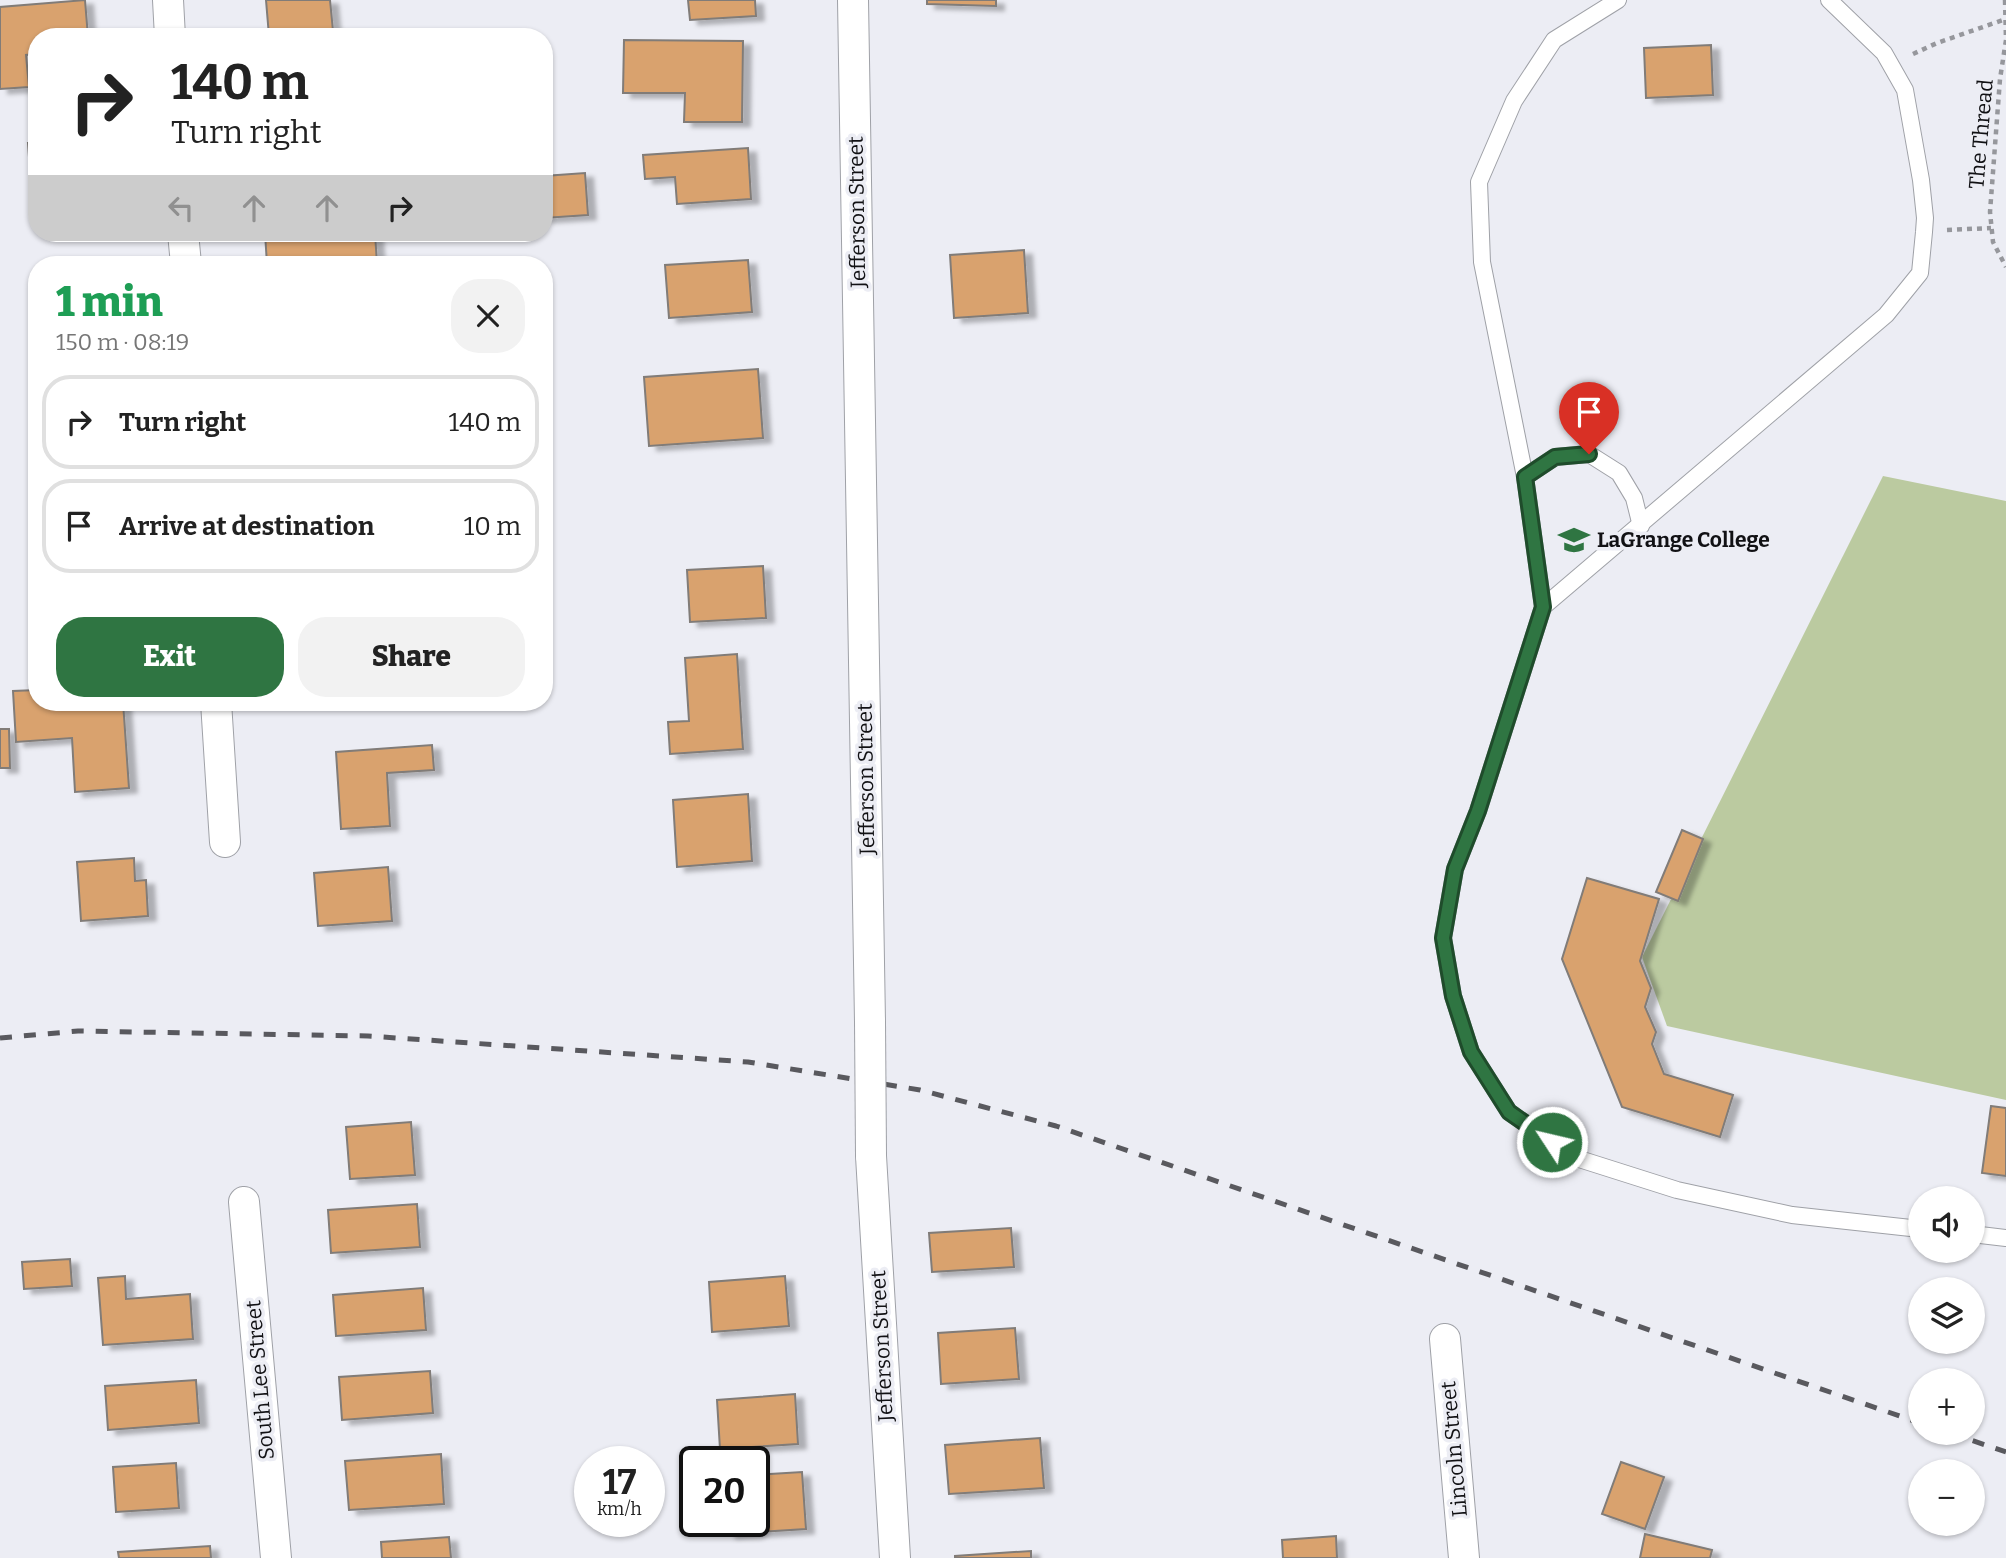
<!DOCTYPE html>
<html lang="en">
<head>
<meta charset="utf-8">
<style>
	body { margin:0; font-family:Bitter,serif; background:#f2f2f2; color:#222; height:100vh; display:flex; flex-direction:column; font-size:26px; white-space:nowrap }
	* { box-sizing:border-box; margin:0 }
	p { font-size:23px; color:#767676 }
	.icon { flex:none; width:38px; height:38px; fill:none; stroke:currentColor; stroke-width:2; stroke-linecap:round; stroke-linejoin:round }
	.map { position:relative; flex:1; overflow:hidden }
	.panel { position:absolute; left:28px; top:256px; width:525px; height:455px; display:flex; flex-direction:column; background:#fff; border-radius:28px; box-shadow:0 2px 5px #0004 }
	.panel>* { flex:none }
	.guide { position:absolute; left:28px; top:28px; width:525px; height:214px; border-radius:28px; box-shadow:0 2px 5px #0004; background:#fff; color:#222; overflow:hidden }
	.buttons { position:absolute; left:1908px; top:1186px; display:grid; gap:14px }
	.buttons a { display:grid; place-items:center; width:77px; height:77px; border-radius:50%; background:#fff; box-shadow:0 2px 5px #0004; font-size:35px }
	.speed { position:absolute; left:574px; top:1446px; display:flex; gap:14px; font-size:35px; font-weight:700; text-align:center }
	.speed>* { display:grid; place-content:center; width:91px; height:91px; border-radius:50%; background:#fff; box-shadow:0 2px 5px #0004; line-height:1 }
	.speed small { font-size:18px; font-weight:400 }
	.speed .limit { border:4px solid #111; border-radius:10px; background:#fff; color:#111 }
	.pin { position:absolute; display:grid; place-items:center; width:60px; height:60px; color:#fff; margin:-72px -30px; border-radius:50% 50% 50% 0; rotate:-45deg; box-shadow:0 0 7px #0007 }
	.pin .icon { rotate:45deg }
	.me { position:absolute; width:77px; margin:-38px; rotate:305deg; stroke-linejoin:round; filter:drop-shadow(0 0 5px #0008) }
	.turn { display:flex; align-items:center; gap:24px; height:147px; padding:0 28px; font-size:32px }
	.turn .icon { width:91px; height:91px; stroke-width:2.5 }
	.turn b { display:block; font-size:49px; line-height:60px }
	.lanes { display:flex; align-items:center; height:66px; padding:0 28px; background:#0003; justify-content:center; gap:35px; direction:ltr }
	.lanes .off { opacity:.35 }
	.round { display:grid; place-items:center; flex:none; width:74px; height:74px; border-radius:28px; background:#f2f2f2 }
	.headline { display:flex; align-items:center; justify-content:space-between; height:119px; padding:0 28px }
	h1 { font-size:42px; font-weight:800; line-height:52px; color:#1e9e55 }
	.cta { display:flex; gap:14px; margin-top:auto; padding:14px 28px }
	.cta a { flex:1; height:80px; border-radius:28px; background:#2f7542; color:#fff; font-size:28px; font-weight:800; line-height:80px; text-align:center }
	.cta a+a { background:#f2f2f2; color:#222 }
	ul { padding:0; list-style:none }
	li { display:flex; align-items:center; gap:21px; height:94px; margin:0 14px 10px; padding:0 14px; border:4px solid #e0e0e0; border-radius:28px }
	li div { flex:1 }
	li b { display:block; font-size:26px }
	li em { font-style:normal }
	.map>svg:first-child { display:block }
	.green { fill:#bbcaa0 }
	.building { fill:#d9a26e; stroke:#817c78; stroke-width:2; filter:url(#shadow) }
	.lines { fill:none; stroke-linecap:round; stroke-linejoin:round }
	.lane-casing { stroke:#9fa1a7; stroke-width:18 }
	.street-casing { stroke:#9fa1a7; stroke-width:32 }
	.path { stroke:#96979c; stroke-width:4.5; stroke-dasharray:5 5; stroke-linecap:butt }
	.lane { stroke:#fff; stroke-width:16 }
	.street { stroke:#fff; stroke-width:30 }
	.rail { stroke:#59595e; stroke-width:5; stroke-dasharray:12 12; stroke-linecap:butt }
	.street-bridge-casing { stroke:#9fa1a7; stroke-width:32; stroke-linecap:butt }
	.street-bridge { stroke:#fff; stroke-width:30 }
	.route-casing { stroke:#1f4c2b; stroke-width:18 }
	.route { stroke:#2f7542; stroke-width:12 }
	.labels { text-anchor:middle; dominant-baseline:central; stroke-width:7; stroke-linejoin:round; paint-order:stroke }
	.street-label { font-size:21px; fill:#111114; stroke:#ecedf4 }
	.poi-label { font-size:21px; font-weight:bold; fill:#111114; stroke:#ecedf4; text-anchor:start }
</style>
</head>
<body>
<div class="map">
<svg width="2006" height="1558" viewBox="0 0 2006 1558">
	<defs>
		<filter id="shadow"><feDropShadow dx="8" dy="4.5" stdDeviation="2" flood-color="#0004"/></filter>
	</defs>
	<rect width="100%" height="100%" fill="#ecedf4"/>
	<path class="green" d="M1883 476 2006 501V1100L1667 1026 1642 957Z"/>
	<g class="building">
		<path d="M85 0 88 37H37V54L26 55 29 87 0 89V7Z"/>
		<path d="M266 0H330L333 31 269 36Z"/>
		<path d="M688 0H755L756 16 690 20Z"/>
		<path d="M927 0H996V6L927 4Z"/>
		<path d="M624 40 743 41 742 122H684L685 93H623Z"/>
		<path d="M1711 45 1713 95 1646 98 1644 48Z"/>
		<path d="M28 143H37V227H34Z"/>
		<path d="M748 148 751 199 677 204 675 177 645 179 643 155Z"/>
		<path d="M585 173 588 215 544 218V176Z"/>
		<path d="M265 233H375L377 264H267Z"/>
		<path d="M1024 250 1028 313 954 318 950 255Z"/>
		<path d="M748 260 752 312 669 318 665 265Z"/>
		<path d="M758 369 763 438 649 446 644 377Z"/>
		<path d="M763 566 766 618 690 622 687 570Z"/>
		<path d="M737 654 743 749 670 754 668 722 689 721 685 658Z"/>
		<path d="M37 690V702H123L129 788 75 792 72 738 16 742 13 691Z"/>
		<path d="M0 729H9L10 768H0Z"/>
		<path d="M432 745 434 770 387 773 390 826 341 829 336 752Z"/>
		<path d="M748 794 752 861 677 867 673 800Z"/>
		<path d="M1682 830 1703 839 1678 901 1656 892Z"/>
		<path d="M134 858 135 881 146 880 148 916 81 921 77 862Z"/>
		<path d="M388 867 392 921 318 926 314 873Z"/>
		<path d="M1587 878 1659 899 1640 961 1651 988 1645 1007 1656 1032 1652 1044 1664 1074 1733 1095 1720 1137 1622 1107 1562 959Z"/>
		<path d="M1991 1106 2006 1108V1176L1982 1173Z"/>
		<path d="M411 1122 415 1175 350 1179 346 1127Z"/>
		<path d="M417 1204 420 1247 331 1253 328 1210Z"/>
		<path d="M1011 1228 1014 1267 932 1272 929 1233Z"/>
		<path d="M70 1259 72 1286 24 1289 22 1262Z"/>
		<path d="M125 1276 126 1299 190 1294 193 1339 103 1345 98 1278Z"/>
		<path d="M785 1276 789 1326 712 1332 709 1282Z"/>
		<path d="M423 1288 426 1330 336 1336 333 1295Z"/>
		<path d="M1015 1328 1019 1379 941 1384 938 1333Z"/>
		<path d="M430 1371 433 1413 342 1420 339 1377Z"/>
		<path d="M196 1380 199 1423 108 1430 105 1386Z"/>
		<path d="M795 1394 798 1444 720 1449 717 1400Z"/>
		<path d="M1040 1438 1044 1488 949 1494 945 1445Z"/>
		<path d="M441 1454 444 1504 349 1510 345 1461Z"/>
		<path d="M1621 1462 1664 1477 1645 1529 1602 1514Z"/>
		<path d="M176 1463 179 1508 116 1512 113 1467Z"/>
		<path d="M802 1472 806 1529 728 1534 727 1521H754V1475Z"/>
		<path d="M1645 1534 1712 1550 1710 1558H1640Z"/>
		<path d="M1336 1536 1337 1558H1283L1282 1540Z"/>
		<path d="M449 1537 451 1558H382L381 1542Z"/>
		<path d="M210 1546 211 1558H119L118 1552Z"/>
		<path d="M1031 1551V1558H955V1556Z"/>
	</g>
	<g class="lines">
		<defs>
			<g id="lane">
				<path d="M1618 0 1554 40 1514 101 1479 182 1482 262 1525 477 1543 607 1478 811 1455 869 1443 938 1453 996 1471 1052 1509 1112 1573 1157 1677 1190 1792 1215 1920 1229"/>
				<path d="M1525 477 1555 457 1589 454 1619 473 1634 498 1641 526"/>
				<path d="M1543 607 1886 315 1920 273 1924 232 1925 218 1921 180 1905 90 1884 53 1829 0"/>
				<path d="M1972 1234 2006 1238"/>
			</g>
			<g id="street">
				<path d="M168 0 170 37"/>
				<path d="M853 0 870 1022"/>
				<path d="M183 233 186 264"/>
				<path d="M216 702 225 842"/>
				<path d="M871 1156 895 1558"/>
				<path d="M244 1202 276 1558"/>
				<path d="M1445 1339 1464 1558"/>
			</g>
		</defs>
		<use href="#lane" class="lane-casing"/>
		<use href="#street" class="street-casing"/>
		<g class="path">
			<path d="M2005 0 2006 40 2000 79 1990 212 1993 242 2006 267"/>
			<path d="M1913 54 1937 43 2006 19"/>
			<path d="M1947 230 1991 228"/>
		</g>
		<use href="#lane" class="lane"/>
		<use href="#street" class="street"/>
		<g class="rail">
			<path d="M0 1038 78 1031 368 1036 748 1062 920 1090 1056 1126 1920 1423"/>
			<path d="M1950 1433 2006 1452"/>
		</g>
		<defs>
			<path id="street-bridge" d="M870 1022 871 1156"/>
		</defs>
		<use href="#street-bridge" class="street-bridge-casing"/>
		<use href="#street-bridge" class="street-bridge"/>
	</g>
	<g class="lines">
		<defs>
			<path id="route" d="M1552 1142 1509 1112 1471 1052 1453 996 1443 938 1455 869 1478 811 1543 607 1525 477 1555 457 1589 454"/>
		</defs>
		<use href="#route" class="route-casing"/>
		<use href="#route" class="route"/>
	</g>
	<defs>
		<symbol id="university-bare" viewBox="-9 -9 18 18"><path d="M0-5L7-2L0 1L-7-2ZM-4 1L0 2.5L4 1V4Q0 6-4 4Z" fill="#2f7542" stroke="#ecedf4" stroke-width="2.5" paint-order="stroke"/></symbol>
	</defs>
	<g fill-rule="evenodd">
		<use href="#university-bare" x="1552" y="518" width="44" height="44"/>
	</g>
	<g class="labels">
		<g class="street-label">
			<text transform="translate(1981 134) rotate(-85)">The Thread</text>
			<text transform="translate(857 212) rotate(-91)">Jefferson Street</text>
			<text transform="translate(866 779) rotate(-91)">Jefferson Street</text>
			<text transform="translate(882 1346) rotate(-93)">Jefferson Street</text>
			<text transform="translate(260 1380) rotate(-95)">South Lee Street</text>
			<text transform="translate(1454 1449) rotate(-95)">Lincoln Street</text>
		</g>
		<g class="poi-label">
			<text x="1597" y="540">LaGrange College</text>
		</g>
	</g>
</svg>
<div class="buttons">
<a><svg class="icon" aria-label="sound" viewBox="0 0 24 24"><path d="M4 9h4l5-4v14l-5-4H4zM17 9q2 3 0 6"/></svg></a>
<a><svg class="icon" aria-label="layers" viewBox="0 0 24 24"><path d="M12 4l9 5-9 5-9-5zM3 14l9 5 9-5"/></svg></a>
<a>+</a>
<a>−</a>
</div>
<div class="speed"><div>17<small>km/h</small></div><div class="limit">20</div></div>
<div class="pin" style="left:1589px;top:454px;background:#d93025"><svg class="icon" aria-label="arrive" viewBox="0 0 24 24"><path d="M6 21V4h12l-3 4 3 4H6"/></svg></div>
<svg class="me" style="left:1552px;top:1142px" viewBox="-20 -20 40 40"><circle r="17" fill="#2f7542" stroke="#fff" stroke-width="3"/><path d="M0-11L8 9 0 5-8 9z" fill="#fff"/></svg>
<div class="guide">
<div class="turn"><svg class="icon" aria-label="right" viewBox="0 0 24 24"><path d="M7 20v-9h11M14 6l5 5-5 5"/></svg><div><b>140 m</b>Turn right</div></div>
<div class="lanes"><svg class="icon off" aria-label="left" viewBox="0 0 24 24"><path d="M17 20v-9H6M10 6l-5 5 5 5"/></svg><svg class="icon off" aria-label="ahead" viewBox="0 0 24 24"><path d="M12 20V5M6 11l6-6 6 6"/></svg><svg class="icon off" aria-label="ahead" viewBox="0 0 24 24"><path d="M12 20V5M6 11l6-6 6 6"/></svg><svg class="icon" aria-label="right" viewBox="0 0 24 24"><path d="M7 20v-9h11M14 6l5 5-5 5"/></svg></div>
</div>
<section class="panel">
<div class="headline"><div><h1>1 min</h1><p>150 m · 08:19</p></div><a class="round"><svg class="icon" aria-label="close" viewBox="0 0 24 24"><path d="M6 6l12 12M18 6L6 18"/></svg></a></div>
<ul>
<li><svg class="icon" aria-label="right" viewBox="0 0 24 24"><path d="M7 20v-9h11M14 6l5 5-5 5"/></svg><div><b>Turn right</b></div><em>140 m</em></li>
<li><svg class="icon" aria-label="arrive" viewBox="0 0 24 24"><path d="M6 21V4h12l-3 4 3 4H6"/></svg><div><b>Arrive at destination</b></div><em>10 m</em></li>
</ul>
<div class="cta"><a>Exit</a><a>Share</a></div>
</section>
</div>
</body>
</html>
